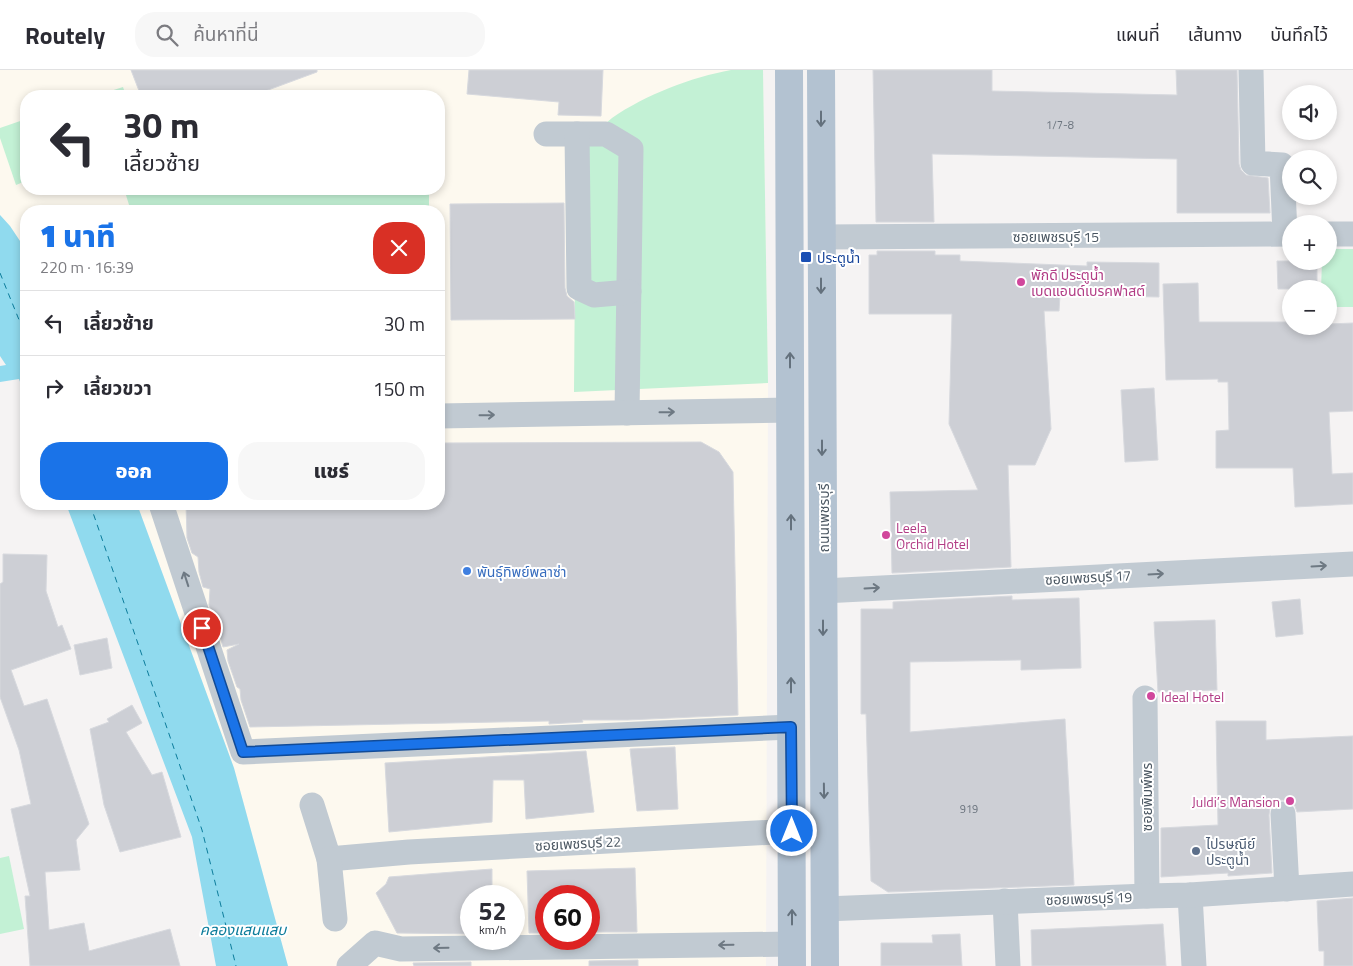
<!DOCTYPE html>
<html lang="th">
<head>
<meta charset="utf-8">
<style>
	body { margin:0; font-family:"Titillium Web","Noto Sans Thai",sans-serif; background:#f7f7f7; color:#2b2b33; height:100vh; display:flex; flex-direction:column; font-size:19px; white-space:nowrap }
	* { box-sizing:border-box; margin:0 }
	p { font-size:16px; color:#7c7c81 }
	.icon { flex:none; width:28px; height:28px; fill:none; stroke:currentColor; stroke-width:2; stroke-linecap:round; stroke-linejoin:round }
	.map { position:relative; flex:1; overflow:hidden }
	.drawer { position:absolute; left:20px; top:135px; width:425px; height:305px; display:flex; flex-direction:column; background:#fff; border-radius:20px; box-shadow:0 2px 8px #0003 }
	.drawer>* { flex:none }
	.hud { position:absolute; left:20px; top:20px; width:425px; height:105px; border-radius:20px; box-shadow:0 2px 8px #0003; background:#fff; color:#2b2b33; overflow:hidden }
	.fabs { position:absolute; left:1282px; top:15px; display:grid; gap:10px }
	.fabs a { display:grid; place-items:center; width:55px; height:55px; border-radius:50%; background:#fff; box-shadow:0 2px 8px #0003; font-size:25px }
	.speed { position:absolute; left:460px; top:815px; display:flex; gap:10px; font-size:25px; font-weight:700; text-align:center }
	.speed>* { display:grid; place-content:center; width:65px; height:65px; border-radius:50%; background:#fff; box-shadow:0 2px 8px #0003; line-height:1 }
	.speed small { font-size:12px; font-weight:400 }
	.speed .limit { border:8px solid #d22; background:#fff; color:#111 }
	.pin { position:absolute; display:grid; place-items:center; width:42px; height:42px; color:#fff; margin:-21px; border:2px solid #fff; border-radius:50%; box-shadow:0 1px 5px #0007 }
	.me { position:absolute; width:55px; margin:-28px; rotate:0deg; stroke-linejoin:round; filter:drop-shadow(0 0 4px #0008) }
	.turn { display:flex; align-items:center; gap:18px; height:105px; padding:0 20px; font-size:22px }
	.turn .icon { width:65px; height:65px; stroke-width:2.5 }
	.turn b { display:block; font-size:35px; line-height:42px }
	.round { display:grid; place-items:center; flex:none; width:52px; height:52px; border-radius:20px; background:#f7f7f7 }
	.head { display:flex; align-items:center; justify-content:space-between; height:85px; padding:0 20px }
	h1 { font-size:30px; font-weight:800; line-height:38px; color:#1a73e8 }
	.primary-button { display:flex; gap:10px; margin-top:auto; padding:10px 20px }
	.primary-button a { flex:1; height:58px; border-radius:20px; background:#1a73e8; color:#fff; font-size:20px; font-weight:800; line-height:58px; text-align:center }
	.primary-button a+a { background:#f7f7f7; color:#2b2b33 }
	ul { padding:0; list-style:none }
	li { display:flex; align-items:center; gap:15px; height:65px; padding:0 20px; border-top:1px solid #e1e1e2 }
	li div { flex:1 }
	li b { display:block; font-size:19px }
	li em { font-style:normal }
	header { display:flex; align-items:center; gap:30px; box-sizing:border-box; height:70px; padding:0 25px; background:#fff; border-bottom:1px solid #e1e1e2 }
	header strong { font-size:24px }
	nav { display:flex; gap:28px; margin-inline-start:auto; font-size:18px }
	.search { width:350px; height:45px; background:#f7f7f7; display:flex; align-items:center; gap:12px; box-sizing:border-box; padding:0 18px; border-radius:20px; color:#7c7c81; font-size:19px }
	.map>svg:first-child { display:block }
	.commercial { fill:#fdf9ef; fill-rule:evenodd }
	.green { fill:#c3f1d5 }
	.water { fill:#90daee }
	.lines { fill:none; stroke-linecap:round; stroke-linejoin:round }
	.ferry { stroke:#0c7c9b; stroke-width:1; stroke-dasharray:6 5; stroke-linecap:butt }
	.building { fill:#cdcfd5; stroke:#d7d9de }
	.minor { stroke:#c1cad2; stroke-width:25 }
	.major { stroke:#b3c2d1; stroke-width:28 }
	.oneway { stroke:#64717d }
	.oneway2 { stroke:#6e7983 }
	.route-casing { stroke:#114b97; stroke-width:12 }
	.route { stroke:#1a73e8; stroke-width:9 }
	.transit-dot { fill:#1a4fb4; stroke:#fff; stroke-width:2 }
	.hotel-dot { fill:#d1479c; stroke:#fff; stroke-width:2 }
	.shop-dot { fill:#3f7fe0; stroke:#fff; stroke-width:2 }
	.service-dot { fill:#5c6f8a; stroke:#fff; stroke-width:2 }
	.labels { text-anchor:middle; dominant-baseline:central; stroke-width:4; stroke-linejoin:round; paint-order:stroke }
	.number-label { font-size:11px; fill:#6b747e }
	.street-label { font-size:14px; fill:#4a5661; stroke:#fff }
	.transit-label { font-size:14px; fill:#164399; stroke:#fff; text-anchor:start }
	.hotel-label { font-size:14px; fill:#b23c85; stroke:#fff; text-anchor:start }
	.shop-label { font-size:14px; fill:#366cbe; stroke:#fff; text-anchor:start }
	.service-label { font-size:14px; fill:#4e5e75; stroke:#fff; text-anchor:start }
	.water-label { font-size:15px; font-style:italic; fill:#0c7c9b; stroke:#fff }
</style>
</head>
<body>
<header>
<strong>Routely</strong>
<div class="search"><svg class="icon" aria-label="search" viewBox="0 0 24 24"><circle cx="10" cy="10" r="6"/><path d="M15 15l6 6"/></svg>ค้นหาที่นี่</div>
<nav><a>แผนที่</a><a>เส้นทาง</a><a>บันทึกไว้</a></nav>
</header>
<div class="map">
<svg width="1353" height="896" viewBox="0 0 1353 896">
	<rect width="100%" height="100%" fill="#f5f3f3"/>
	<path class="commercial" d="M0 0H763L768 313 766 896H288L234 698 137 434H439V141H26V180L10 156 0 145ZM26 26H439V119H26ZM471 826H514V869H471ZM546 826H589V869H546Z"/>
	<g class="green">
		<path d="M731 0H763L768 313 574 322 576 78C588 69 600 58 612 48 645 25 692 7 731 0Z"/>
		<path d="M123 17 126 26H95Z"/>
		<path d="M351 22 412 26H332Z"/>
		<path d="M26 49V111L16 115 0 68V58Z"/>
		<path d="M124 119H429V141H131Z"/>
		<path d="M1329 179H1353V237H1329V219H1321L1322 191H1329Z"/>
		<path d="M9 786 24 859 0 864V788Z"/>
	</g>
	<g class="water">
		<path d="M0 145 10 156 26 180V328L19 309 0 312V296L6 295 0 286Z"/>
		<path d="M66 434H137L234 698 288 896H216L192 767Z"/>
	</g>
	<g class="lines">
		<g class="ferry">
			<path d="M0 203 26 267"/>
			<path d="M90 434 202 760 236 896"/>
		</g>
	</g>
	<g class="building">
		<path d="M131 0H317V2L252 26H141Z"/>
		<path d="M469 0H603L601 46 558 45 559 32 467 24Z"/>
		<path d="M873 0H992V21L1177 25 1176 0H1237L1239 94 1241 100 1246 105 1268 108 1270 143H1177V89L932 84 934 152H876Z"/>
		<path d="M564 133 565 218 567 226 574 232 575 249 451 250 450 134Z"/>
		<path d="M877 181H935V185H960V191L1087 196V192L1159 193V227L1060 225 1059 241H1044L1051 359 1035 395H1008L1011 497 892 503 890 422 978 420 949 354 952 244H869V185H877Z"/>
		<path d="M1277 191H1317V219H1278Z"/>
		<path d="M1198 213 1199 252H1291V256H1329V254L1353 253V341L1329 342 1332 404 1353 403V434L1295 437 1293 398H1216V361L1229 360 1228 312H1218V309L1166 310 1163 214Z"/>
		<path d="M1154 318 1158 390 1125 392 1121 320Z"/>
		<path d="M701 372 719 382 733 402 738 645 627 650H582L583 652 549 654V651L250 657 241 630 240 619 237 617 228 591 227 580 239 574 223 577 220 566V550L213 546 209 535 210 519 203 517 199 502 198 487 192 483 187 468 186 434H439V373Z"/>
		<path d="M3 484 47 485 46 521 58 557 62 555 71 579 11 600 24 636 47 629 89 754 76 770 80 800 45 802 49 860 84 853 89 881 170 859 180 896H30L25 826H30L11 739 31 734 19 680 0 627V514L3 512Z"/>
		<path d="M1012 526V530L1079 528 1081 598 1021 600V590L910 592V662L1065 649 1074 815 888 822 871 811 866 644H861V539H893V532Z"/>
		<path d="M1300 529 1303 564 1276 567 1272 532Z"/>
		<path d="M1215 550 1217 620 1158 622 1154 552Z"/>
		<path d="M107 568 112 598 80 605 74 575Z"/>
		<path d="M132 635 142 653 126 662 152 705 162 702 181 767 120 782 104 735 90 659 109 652 107 649Z"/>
		<path d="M1216 651H1266V670L1353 666V739L1297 742 1295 736 1289 731 1282 730 1275 732 1270 738 1269 745 1272 803 1228 806V803L1161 807V758L1218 755Z"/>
		<path d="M675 677 678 739 637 741 630 679Z"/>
		<path d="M586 681 594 742 526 749 524 710H493L492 752 389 762 385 693Z"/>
		<path d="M635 798 637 862H589V826H546V863H529L527 801Z"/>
		<path d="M492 799V826H471V864L397 863 376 823 386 814 389 807Z"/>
		<path d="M1353 828V896H1324V881H1319L1317 831Z"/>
		<path d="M1163 854 1166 896H1032L1031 860Z"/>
		<path d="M960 864 962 896H881V873H933L932 865Z"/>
		<path d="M638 890V896H589V891Z"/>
		<path d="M471 892V896H414L413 893Z"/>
	</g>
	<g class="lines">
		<g class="minor">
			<path d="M1251 0 1253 93 1282 95 1285 164"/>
			<path d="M546 64H606L631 79 627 343"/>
			<path d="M577 64 579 218 594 225 629 222"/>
			<path d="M1329 164H1353"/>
			<path d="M821 167 1291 164"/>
			<path d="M439 346 790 340"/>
			<path d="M161 434 243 682 791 657"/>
			<path d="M823 521 1353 494"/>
			<path d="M1145 628 1147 826"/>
			<path d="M312 735 329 789 409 782 792 761"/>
			<path d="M1283 744 1287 819"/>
			<path d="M329 789 335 849"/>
			<path d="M1190 825 1194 896"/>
			<path d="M1005 831 1008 896"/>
			<path d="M825 839 1147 826 1190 825 1353 814"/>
			<path d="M349 896 375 873 401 879 792 874"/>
		</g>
		<g class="major">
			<path d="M789 0 792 896"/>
			<path d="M821 0 825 896"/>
		</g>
	</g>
	<defs><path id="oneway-shaft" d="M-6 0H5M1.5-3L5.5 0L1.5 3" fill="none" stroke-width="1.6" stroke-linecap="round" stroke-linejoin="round" transform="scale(1.25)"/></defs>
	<g class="oneway">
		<use href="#oneway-shaft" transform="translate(821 49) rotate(90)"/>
		<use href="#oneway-shaft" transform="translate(821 216) rotate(90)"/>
		<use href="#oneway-shaft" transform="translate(790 290) rotate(-90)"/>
		<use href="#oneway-shaft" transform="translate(822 378) rotate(90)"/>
		<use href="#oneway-shaft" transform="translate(791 452) rotate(-90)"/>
		<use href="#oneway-shaft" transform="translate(823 558) rotate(90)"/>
		<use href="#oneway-shaft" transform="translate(791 615) rotate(-90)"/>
		<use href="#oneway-shaft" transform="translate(824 721) rotate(89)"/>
		<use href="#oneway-shaft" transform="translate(792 847) rotate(-90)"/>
	</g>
	<g class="oneway2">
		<use href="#oneway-shaft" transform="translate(667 342) rotate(-1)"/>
		<use href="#oneway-shaft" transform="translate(487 345) rotate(-1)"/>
		<use href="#oneway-shaft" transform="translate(1319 496) rotate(-3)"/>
		<use href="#oneway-shaft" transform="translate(1156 504) rotate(-3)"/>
		<use href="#oneway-shaft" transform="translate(186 509) rotate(-108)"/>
		<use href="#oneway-shaft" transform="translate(872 518) rotate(-3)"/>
		<use href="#oneway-shaft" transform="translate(726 875) rotate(179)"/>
		<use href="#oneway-shaft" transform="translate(441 878) rotate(179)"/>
	</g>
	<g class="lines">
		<defs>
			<path id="route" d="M202 558 243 682 791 657 792 761"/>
		</defs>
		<use href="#route" class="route-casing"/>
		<use href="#route" class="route"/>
	</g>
	<rect class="transit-dot" x="800" y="181" width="12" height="12" rx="2.5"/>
	<g class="hotel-dot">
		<circle cx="1021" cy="212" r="5"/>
		<circle cx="886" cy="465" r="5"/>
		<circle cx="1151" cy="626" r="5"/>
		<circle cx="1290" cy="731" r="5"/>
	</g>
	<circle class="shop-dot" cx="467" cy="501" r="5"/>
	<circle class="service-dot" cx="1196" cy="781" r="5"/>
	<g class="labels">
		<g class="number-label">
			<text x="1060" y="55">1/7-8</text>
			<text x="969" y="739">919</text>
		</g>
		<g class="street-label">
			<text x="1056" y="166">ซอยเพชรบุรี 15</text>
			<text transform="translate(823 448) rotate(-90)">ถนนเพชรบุรี</text>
			<text transform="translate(1088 507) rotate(-3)">ซอยเพชรบุรี 17</text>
			<text transform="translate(1146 727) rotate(-90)">ซอยพิมพ์พร</text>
			<text transform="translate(578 773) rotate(-3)">ซอยเพชรบุรี 22</text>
			<text transform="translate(1089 828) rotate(-2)">ซอยเพชรบุรี 19</text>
		</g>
		<g class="transit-label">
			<text x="817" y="187">ประตูน้ำ</text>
		</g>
		<g class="hotel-label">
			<text x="1031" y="204">พักดี ประตูน้ำ<tspan x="1031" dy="16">เบดแอนด์เบรคฟาสต์</tspan></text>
			<text x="896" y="457">Leela<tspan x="896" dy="16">Orchid Hotel</tspan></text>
			<text x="1161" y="626">Ideal Hotel</text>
			<text x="1280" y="731" text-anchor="end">Juldi’s Mansion</text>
		</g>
		<g class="shop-label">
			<text x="477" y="501">พันธุ์ทิพย์พลาซ่า</text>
		</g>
		<g class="service-label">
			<text x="1206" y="773">ไปรษณีย์<tspan x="1206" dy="16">ประตูน้ำ</tspan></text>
		</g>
		<g class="water-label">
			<text x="243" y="859">คลองแสนแสบ</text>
		</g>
	</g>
</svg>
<div class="fabs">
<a><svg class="icon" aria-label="sound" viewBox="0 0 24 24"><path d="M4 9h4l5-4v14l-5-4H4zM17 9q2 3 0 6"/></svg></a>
<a><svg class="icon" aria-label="search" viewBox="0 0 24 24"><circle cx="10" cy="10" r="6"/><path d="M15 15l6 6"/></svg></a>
<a>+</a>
<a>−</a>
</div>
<div class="speed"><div>52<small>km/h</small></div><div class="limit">60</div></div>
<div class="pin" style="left:202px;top:558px;background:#d93025"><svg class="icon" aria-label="arrive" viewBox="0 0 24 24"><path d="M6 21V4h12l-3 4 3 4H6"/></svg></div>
<svg class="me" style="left:792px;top:761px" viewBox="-20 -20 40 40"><circle r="17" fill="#1a73e8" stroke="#fff" stroke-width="3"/><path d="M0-11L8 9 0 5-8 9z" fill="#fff"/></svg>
<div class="hud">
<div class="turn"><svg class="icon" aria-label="left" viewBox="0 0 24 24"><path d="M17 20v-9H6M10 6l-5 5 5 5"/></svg><div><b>30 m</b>เลี้ยวซ้าย</div></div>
</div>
<section class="drawer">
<div class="head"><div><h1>1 นาที</h1><p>220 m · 16:39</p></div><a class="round" style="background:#d93025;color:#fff"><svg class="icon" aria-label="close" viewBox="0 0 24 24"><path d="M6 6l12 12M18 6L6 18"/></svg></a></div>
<ul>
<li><svg class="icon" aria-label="left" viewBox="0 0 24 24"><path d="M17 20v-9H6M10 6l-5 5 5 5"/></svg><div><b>เลี้ยวซ้าย</b></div><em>30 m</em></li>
<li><svg class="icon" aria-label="right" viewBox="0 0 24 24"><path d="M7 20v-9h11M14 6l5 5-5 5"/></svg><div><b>เลี้ยวขวา</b></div><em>150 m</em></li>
</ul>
<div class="primary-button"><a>ออก</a><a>แชร์</a></div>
</section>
</div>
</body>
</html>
